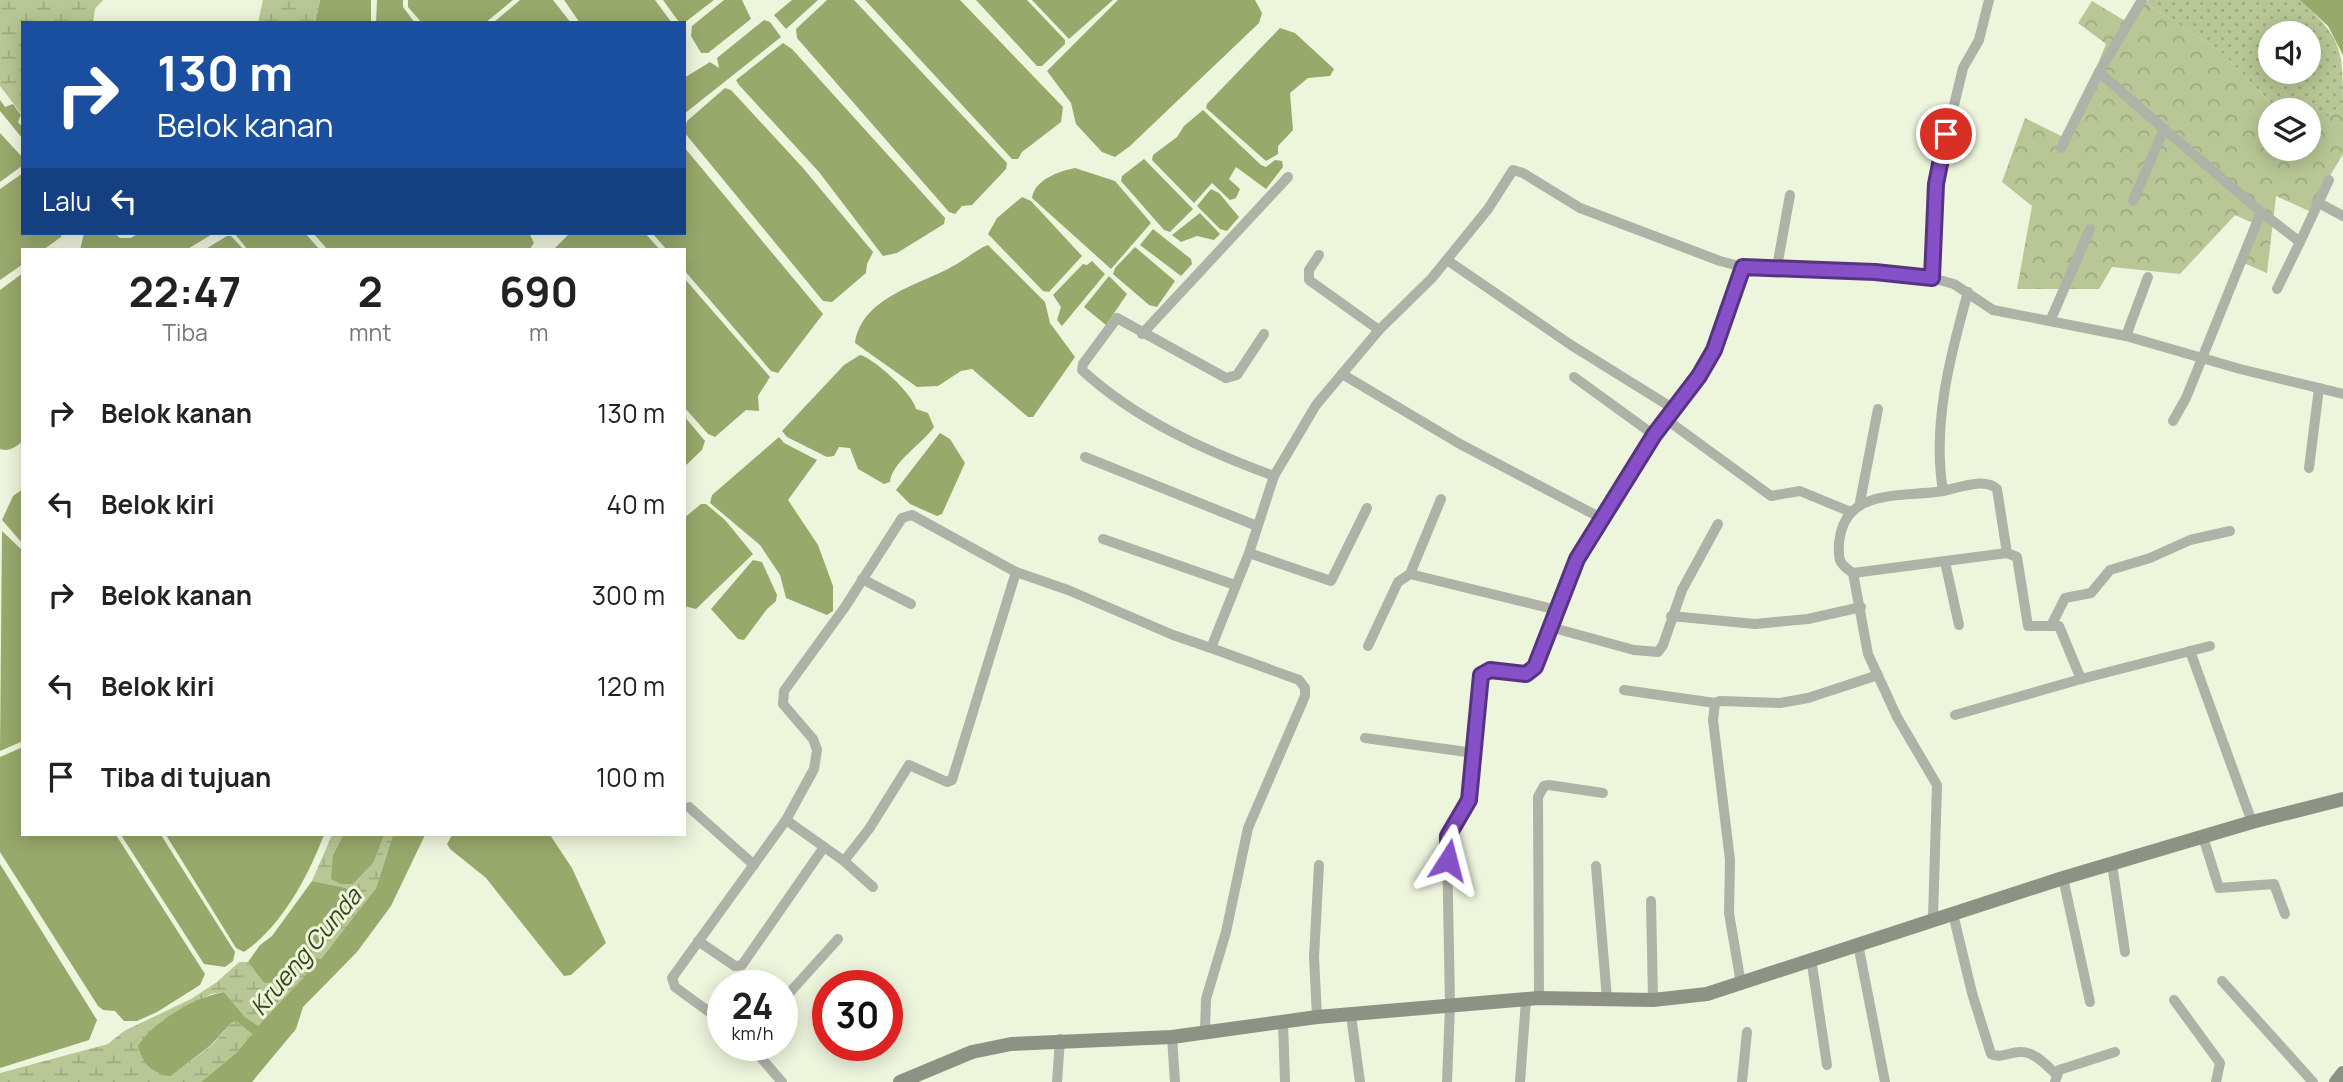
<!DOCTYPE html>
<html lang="id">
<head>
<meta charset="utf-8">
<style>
	body { margin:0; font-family:Manrope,sans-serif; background:#f6f6f6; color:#222; height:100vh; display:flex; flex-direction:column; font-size:26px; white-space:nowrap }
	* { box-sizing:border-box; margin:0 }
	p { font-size:23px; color:#767676 }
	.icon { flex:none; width:38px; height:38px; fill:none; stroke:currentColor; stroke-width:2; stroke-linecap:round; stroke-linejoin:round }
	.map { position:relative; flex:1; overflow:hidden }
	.drawer { position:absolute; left:21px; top:248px; width:665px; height:588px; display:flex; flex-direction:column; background:#fff; border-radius:0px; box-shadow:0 4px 18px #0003 }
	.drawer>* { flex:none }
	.top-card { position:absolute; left:21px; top:21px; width:665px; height:214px; border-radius:0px; box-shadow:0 4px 18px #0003; background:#1a4fa0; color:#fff; overflow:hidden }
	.fabs { position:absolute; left:2258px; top:21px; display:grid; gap:14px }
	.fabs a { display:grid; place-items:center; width:63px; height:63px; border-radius:50%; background:#fff; box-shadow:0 4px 18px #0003; font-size:35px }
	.speed { position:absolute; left:707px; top:970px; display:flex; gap:14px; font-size:35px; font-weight:700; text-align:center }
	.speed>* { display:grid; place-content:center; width:91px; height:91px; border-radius:50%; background:#fff; box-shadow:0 4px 18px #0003; line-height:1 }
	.speed small { font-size:18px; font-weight:400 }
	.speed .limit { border:10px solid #d22; background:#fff; color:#111 }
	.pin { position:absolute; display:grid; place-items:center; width:60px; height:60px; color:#fff; margin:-30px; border:4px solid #fff; border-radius:50%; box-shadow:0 2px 7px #0007 }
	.me { position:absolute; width:77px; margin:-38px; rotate:9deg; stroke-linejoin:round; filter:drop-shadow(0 0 5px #0008) }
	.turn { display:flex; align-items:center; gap:24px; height:147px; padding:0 21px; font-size:32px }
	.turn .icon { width:91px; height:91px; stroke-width:2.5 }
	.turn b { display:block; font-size:49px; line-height:60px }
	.then { display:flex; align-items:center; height:66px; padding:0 21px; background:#0003; gap:14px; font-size:26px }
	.eta { display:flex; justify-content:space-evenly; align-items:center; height:119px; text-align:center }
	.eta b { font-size:42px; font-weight:700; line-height:49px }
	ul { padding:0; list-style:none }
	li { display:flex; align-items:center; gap:21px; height:91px; padding:0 21px }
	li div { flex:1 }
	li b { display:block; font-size:26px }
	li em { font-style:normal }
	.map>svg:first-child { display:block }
	.grass { fill:url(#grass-dots); fill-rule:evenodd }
	.forest { fill:url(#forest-crowns) }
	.wetland { fill:url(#wetland-marsh) }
	.water { fill:#98a96c }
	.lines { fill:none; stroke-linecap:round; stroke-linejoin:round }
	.street { stroke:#aeb2a7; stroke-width:10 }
	.secondary { stroke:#8e9284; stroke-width:14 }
	.route-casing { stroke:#573482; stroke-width:18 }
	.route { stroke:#8650c8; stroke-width:12 }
	.labels { text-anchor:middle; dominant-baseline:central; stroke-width:6; stroke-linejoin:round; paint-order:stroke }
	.water-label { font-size:24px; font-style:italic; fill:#384316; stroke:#eef5dd }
</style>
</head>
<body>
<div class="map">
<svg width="2343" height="1082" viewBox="0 0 2343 1082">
	<defs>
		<pattern id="grass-dots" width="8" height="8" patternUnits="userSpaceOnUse" patternTransform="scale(1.75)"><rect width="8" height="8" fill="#b8c795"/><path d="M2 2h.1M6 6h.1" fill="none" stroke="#9eab80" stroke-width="1.8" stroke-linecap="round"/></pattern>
		<pattern id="forest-crowns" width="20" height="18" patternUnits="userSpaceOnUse" patternTransform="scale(1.75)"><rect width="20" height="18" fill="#b8c795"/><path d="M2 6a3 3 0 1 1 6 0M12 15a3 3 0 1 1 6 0" fill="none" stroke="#9eab80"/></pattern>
		<pattern id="wetland-marsh" width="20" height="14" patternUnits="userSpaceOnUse" patternTransform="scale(1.75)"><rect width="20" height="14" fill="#b8c795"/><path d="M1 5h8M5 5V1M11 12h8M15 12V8" fill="none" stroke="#9eab80"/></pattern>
	</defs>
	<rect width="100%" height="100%" fill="#eef5dd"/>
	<path class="grass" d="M2148 0H2300C2342 39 2343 48 2343 104L2308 132V110H2278L2220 51 2146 3ZM2270 33H2308V72H2270Z"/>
	<path class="forest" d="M2092 1 2127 22 2146 3 2220 51 2278 110H2270V149H2308V132L2343 104V154L2309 211 2276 196 2267 273 2239 261 2253 223 2235 215 2180 274 2112 267 2099 289H2017L2032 206 2002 182 2025 118 2067 139 2106 44 2078 23Z"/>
	<g class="wetland">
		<path d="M0 0H103L95 9 93 23H23V116L0 86Z"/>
		<path d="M263 0H320L315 23H258Z"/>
		<path d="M332 835H343L333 855 341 884H353L374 862 384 835H393L376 888 321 959 313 957 312 952 345 916 346 888 312 881Z"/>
		<path d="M239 962H248L264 983 281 982 298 966 308 974 258 1027 245 1017 224 992 211 994 161 1022 171 1076 212 1045 231 1023 236 1021 252 1034 236 1053 201 1082H0V1073L108 1044 124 1031 191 999 217 982Z"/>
	</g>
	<g class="water">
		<path d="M320 0H371V23H315Z"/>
		<path d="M377 0H403V7L415 23H376Z"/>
		<path d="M408 0H513L485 23H422L408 7Z"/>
		<path d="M520 0H553L571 23H493Z"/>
		<path d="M564 0H655L672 23H580Z"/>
		<path d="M663 0H714L684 23 679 22Z"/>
		<path d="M724 0H742L751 19 708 53H701L691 36 692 26Z"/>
		<path d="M792 0H818L786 29 774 15Z"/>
		<path d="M827 0H854L1007 163 1006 169 972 205 962 206 955 214 949 212 797 38 796 29Z"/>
		<path d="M865 0H960L1063 107 1061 122 1022 152 1018 159H1012Z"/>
		<path d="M976 0H1027L1065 40V44L1042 66H1037Z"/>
		<path d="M1032 0H1113L1069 39Z"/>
		<path d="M1118 0H1255L1262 13 1259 23 1130 146 1115 157 1102 152 1076 124 1071 103 1047 71Z"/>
		<path d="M2300 0H2343V55L2328 26Z"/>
		<path d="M764 20 770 22 781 37 684 114V78L710 62 719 68 717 58Z"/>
		<path d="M1280 28 1295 33 1334 69 1330 76 1308 78 1290 93 1293 130 1278 146V154L1266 161 1206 108 1207 104Z"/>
		<path d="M783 43 792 49 945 218 944 224 897 253 883 256 819 172 739 85 736 80Z"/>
		<path d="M725 88 731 90 803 168 873 252 867 264 866 273 832 302 823 301 684 132 687 121Z"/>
		<path d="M0 100 5 107 13 104 21 115 18 122 23 128V139L0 111Z"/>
		<path d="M1203 110 1261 165 1266 167 1275 160 1282 161 1283 167 1266 189 1236 167 1229 179 1240 189 1236 198 1230 200 1212 183 1194 203 1152 160 1153 155 1177 137 1184 126Z"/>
		<path d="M0 133 23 158 22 166 0 182Z"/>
		<path d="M684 147 823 314 778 373 771 371 684 270V250H667L652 233H684Z"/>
		<path d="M1144 159 1193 209 1170 232 1164 230 1121 181 1122 176Z"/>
		<path d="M1075 168 1115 181 1151 223 1111 269 1032 198C1034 180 1059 171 1075 168Z"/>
		<path d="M23 173V233H62L61 237 43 250H23V264L0 280V189Z"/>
		<path d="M1211 189 1219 193 1239 217 1227 231 1220 229 1197 206Z"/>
		<path d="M1022 197 1031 201 1082 256 1049 292 1043 291 988 234 997 218Z"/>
		<path d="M1200 213 1220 234 1214 240 1197 236 1181 242 1172 235Z"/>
		<path d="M1153 229 1191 259 1192 264 1181 276 1140 245Z"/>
		<path d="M84 233H114L120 238H131L139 233H214L186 250H80Z"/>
		<path d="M234 233H305L320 250H248Z"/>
		<path d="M313 233H529L534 243 529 250H328Z"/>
		<path d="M570 233H645L660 250H553Z"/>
		<path d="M227 236H231L244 250H204Z"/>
		<path d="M988 245 1045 302 1050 323 1075 357 1033 417H1028L972 369 961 371 938 386 917 387 855 343C862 296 921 285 955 265 966 259 977 249 988 245Z"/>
		<path d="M1135 247 1175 281 1157 307 1149 305 1113 274 1115 268Z"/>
		<path d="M1092 261 1105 274 1062 326 1057 320 1061 307 1053 295 1083 264 1087 265Z"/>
		<path d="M23 273V441C15 447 10 452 0 449V290Z"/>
		<path d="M1109 276 1127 294 1106 325 1084 307Z"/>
		<path d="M684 278 770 377 758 396 759 411 746 410 715 437 708 434 684 407Z"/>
		<path d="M860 355C875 359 913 394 916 409L928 413 934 427C922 444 892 462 890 482L884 484 858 469 850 448 839 447 834 456 827 457 787 437 782 431 844 365Z"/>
		<path d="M684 416 705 441 702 450 684 467Z"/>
		<path d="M940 433 950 439 965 463 942 514 937 516 910 504 896 490Z"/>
		<path d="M779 437 784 443 817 460 788 500 818 545 833 586V611L827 615 786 598 780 575 760 545 710 503 712 495Z"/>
		<path d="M23 489V544L2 520 13 496Z"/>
		<path d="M701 504H706L725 520 753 554 696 609 684 606V518Z"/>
		<path d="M2 531 23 551V741L0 751Z"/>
		<path d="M753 560 762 562 777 595 776 601 767 609 744 640 738 639 711 609Z"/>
		<path d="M23 747V835H116L205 974 200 985 157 1012 137 1021H124L115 1011 103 1010 98 1006 0 852V757Z"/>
		<path d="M121 835H161L235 952 233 961 225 967 204 964Z"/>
		<path d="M166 835H324C308 876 282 926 244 952L236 948Z"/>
		<path d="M343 835H384L374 862 353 884H341L331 879 333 855Z"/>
		<path d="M393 835H425L391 906 357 952 303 1007 296 1029 252 1082H201L236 1053 252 1034 236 1021 231 1023 211 1045 171 1076C152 1073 143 1065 138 1046 154 1021 195 997 224 992L245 1017 258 1026 307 974 298 966 281 982 264 983 248 962 260 945 272 936 312 881 346 888 353 897 345 916 312 952 313 957 321 959 376 888Z"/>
		<path d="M452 835H550L572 868 606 943 571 975 564 976 486 878 450 849 447 844Z"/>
		<path d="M0 864 97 1020 89 1040 0 1068Z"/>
	</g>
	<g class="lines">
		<g class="street">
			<path d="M2099 72 2164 129"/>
			<path d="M2061 148 2099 72 2142 0"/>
			<path d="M2133 201 2164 129 2261 212 2186 398 2173 421"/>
			<path d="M2317 202 2343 216"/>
			<path d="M2261 212 2300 242 2277 289"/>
			<path d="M2300 242 2329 180"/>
			<path d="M1319 255 1309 270V280L1379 330"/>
			<path d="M1447 260 1571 345 1674 409"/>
			<path d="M1777 267 1790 195"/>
			<path d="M1932 278 1933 212 1942 155 1963 68 1979 40 1989 0"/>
			<path d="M2051 319 2090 229"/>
			<path d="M1142 334 1288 177"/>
			<path d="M1264 334 1237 375 1226 378 1117 318 1083 364 1082 370C1136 420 1206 451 1274 476"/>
			<path d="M2126 336 2148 277"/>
			<path d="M1342 374 1460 444 1601 518"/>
			<path d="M1574 377 1654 435"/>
			<path d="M1667 420 1771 496 1800 491 1851 512"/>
			<path d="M1085 457 1257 526"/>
			<path d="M2309 468 2319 388"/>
			<path d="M1943 491C1958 488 1985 477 1997 489L2007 553 2017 557 2028 626H2059L2081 679 2210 646"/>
			<path d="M1860 502 1878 409"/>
			<path d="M1103 539 1235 585"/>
			<path d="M1249 553 1331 581 1367 508"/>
			<path d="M1945 562 1959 625"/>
			<path d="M1853 573 2007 553"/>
			<path d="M1410 574 1441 499"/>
			<path d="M862 579 911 604"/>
			<path d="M1671 616 1755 624 1808 619 1861 607"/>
			<path d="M2052 624 2065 598 2091 593 2110 570 2150 558 2190 540 2230 531"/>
			<path d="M1550 627 1634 650 1658 652 1663 645 1682 590 1718 524"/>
			<path d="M1368 646 1398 582 1410 574 1557 610"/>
			<path d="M2190 651 2252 822"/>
			<path d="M1624 690 1715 703"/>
			<path d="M1955 715 2081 679"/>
			<path d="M1365 738 1474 753"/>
			<path d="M689 807 754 865"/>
			<path d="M786 820 844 861 869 829 909 765 947 782 952 780 1016 572"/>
			<path d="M2203 837 2219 888 2274 884 2285 914"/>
			<path d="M844 861 873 887"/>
			<path d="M2112 864 2125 952"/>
			<path d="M1596 866 1607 999"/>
			<path d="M2063 878 2090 1002"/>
			<path d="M1651 901 1653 1000"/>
			<path d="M1953 914 1972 993 1991 1054C2001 1059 2009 1052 2020 1052 2034 1051 2046 1065 2056 1074"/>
			<path d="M1933 918 1937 785 1897 717 1868 654 1853 573C1839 564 1838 560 1839 543 1844 487 1901 498 1943 491 1932 425 1950 356 1968 292"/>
			<path d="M698 941 735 966 742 965 824 847"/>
			<path d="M1858 944 1885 1082"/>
			<path d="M1811 958 1827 1065"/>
			<path d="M2222 981 2313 1082"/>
			<path d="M1741 984 1729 913 1730 860 1713 720 1715 703 1720 701 1780 703 1808 698 1878 675"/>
			<path d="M1539 998 1538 797 1544 786 1549 785 1603 793"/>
			<path d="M2174 1000 2220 1063 2216 1082"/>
			<path d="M782 1001 838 939"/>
			<path d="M1351 1015 1360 1082"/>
			<path d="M1317 1017 1314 957 1319 865"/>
			<path d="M723 1022 675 987 672 978 786 820 814 769 817 750 813 739 783 704 784 691 845 607 902 518 912 515 1016 572 1068 590 1173 635 1211 648"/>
			<path d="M1283 1022 1285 1082"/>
			<path d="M1205 1030 1206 999 1226 932 1248 828 1305 696V688L1299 680 1211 648 1249 553 1274 476 1316 405 1379 330 1432 278 1488 209 1513 170 1523 173 1580 208 1720 261 1743 267 1875 272 1932 278 1954 284 1993 310 2126 336 2240 369 2343 394"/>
			<path d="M1172 1037 1175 1082"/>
			<path d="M750 1045 782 1082"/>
			<path d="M1057 1082 1060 1039"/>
			<path d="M1447 1082 1450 1006 1447 844C1450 827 1463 816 1469 800L1481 675 1490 670 1526 674 1535 667 1577 559 1654 435 1667 420 1714 350 1743 267"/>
			<path d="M1520 1082 1526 1000"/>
			<path d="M1742 1082 1747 1032"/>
			<path d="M2055 1082 2059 1070 2115 1052"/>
		</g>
		<g class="secondary">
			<path d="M900 1082 972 1052 1011 1044 1172 1037 1317 1017 1539 998 1653 1000 1707 994 2063 878 2252 822 2343 799"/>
			<path d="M2336 1082 2343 1073"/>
		</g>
	</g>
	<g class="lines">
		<defs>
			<path id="route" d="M1448 860V836L1469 800 1481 675 1490 670 1526 674 1535 667 1577 559 1654 435 1699 376 1714 350 1743 267 1875 272 1932 278 1936 184 1946 134"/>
		</defs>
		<use href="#route" class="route-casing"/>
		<use href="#route" class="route"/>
	</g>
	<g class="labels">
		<g class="water-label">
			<text transform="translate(305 951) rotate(-50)">Krueng Cunda</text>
		</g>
	</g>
</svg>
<div class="fabs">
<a><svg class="icon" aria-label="sound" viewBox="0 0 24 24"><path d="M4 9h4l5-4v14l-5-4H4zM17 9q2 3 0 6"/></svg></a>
<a><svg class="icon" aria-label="layers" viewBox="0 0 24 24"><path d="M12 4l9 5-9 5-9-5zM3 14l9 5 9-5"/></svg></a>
</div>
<div class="speed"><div>24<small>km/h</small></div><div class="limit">30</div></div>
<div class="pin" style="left:1946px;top:134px;background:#d93025"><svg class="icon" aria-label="arrive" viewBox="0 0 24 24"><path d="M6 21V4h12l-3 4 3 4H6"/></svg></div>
<svg class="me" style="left:1448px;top:860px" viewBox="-20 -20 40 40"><path d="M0-17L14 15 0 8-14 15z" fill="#8650c8" stroke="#fff" stroke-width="4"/></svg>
<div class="top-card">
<div class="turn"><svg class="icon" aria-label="right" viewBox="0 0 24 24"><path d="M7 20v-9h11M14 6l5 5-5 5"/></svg><div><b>130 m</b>Belok kanan</div></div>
<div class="then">Lalu<svg class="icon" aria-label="left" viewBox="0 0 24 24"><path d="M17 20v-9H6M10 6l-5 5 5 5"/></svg></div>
</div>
<section class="drawer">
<div class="eta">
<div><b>22:47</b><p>Tiba</p></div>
<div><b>2</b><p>mnt</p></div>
<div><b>690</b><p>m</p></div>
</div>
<ul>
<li><svg class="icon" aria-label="right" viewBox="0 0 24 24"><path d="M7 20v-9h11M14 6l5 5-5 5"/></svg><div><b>Belok kanan</b></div><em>130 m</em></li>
<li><svg class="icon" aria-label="left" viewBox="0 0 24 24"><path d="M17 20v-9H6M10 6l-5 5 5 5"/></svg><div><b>Belok kiri</b></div><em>40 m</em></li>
<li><svg class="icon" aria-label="right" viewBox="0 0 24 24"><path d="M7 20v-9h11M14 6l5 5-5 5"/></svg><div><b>Belok kanan</b></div><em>300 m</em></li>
<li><svg class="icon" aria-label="left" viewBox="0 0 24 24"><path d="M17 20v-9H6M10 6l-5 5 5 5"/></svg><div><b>Belok kiri</b></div><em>120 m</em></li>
<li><svg class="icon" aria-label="arrive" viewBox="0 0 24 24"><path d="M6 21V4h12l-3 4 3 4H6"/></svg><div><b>Tiba di tujuan</b></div><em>100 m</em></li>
</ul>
</section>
</div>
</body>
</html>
